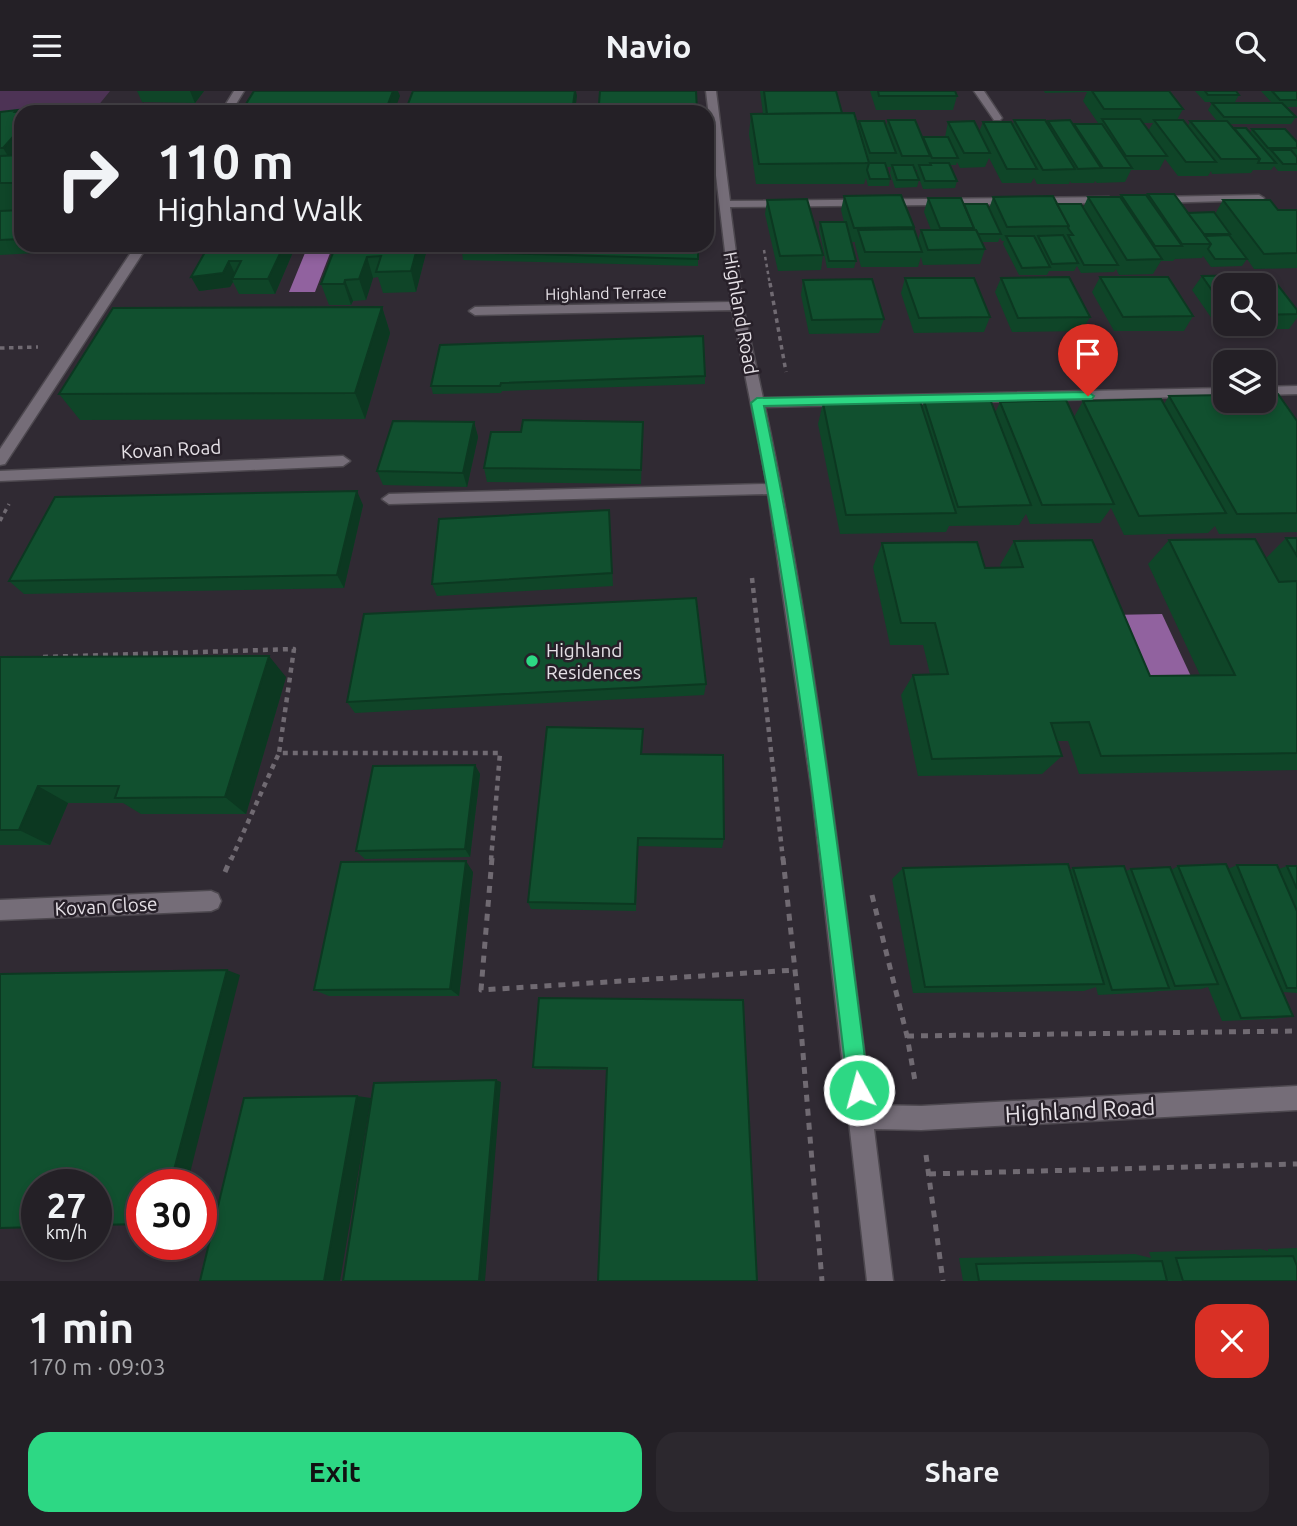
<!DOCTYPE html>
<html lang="en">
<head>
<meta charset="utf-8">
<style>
	body { margin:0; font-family:Ubuntu,sans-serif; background:#2c282e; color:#f1f3f6; height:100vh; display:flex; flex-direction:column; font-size:26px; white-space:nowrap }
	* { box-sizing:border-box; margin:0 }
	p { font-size:23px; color:#a3a3a7 }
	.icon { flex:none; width:38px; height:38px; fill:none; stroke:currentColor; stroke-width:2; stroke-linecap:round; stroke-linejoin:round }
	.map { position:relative; height:1190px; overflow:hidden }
	.details { display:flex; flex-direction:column; background:#242026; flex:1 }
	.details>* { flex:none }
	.guide { position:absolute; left:14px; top:14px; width:700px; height:147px; border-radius:21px; box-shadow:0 4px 10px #0003,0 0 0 2px #413e43; background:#242026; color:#f1f3f6; overflow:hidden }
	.controls { position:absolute; left:1213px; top:182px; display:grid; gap:14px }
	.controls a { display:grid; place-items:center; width:63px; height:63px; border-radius:14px; background:#242026; box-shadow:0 4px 10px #0003,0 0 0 2px #413e43; font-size:35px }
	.speed { position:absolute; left:21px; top:1078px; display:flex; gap:14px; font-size:35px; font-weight:700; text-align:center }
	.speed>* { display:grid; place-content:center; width:91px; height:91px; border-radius:50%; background:#242026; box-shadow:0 4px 10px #0003,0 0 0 2px #413e43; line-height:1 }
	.speed small { font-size:18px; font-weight:400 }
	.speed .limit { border:10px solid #d22; background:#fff; color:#111 }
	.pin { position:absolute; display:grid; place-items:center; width:60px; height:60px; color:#fff; margin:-72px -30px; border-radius:50% 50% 50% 0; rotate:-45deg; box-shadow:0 0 7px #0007 }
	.pin .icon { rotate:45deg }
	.me { position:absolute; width:77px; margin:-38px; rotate:353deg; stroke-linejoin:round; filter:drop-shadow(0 0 5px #0008) }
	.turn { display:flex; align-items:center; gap:24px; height:147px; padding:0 28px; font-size:32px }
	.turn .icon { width:91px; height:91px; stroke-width:2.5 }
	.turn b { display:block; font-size:49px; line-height:60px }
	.round { display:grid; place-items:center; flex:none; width:74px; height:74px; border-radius:21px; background:#2c282e }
	.head { display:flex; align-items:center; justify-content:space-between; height:119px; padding:0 28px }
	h1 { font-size:42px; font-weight:600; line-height:52px }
	.primary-button { display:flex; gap:14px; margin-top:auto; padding:14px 28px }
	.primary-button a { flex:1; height:80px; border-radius:21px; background:#2dd884; color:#111; font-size:28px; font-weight:600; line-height:80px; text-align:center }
	.primary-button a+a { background:#2c282e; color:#f1f3f6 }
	header { display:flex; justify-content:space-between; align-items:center; height:91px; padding:0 28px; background:#242026; font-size:32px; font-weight:600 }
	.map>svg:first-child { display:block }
	.green { fill:#4d3355 }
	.water { fill:#91629f }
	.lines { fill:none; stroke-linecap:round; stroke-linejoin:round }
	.minor-casing { stroke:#4d484f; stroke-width:3 }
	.path-far3 { stroke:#706a72; stroke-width:2.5; stroke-dasharray:3.5 3.5; stroke-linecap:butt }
	.path-far2 { stroke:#706a72; stroke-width:3.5; stroke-dasharray:4.5 4.5; stroke-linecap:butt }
	.path-far1 { stroke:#706a72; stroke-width:4.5; stroke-dasharray:5 5; stroke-linecap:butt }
	.path { stroke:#706a72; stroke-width:5; stroke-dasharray:7 7; stroke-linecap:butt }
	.minor { fill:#756d78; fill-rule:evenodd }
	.wall { fill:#0f4528; fill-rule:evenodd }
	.shaded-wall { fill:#0c3821 }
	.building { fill:#11502f; stroke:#0c3821; stroke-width:2 }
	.route { fill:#2dd884; stroke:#1d8c56; stroke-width:2 }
	.poi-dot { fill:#2dd884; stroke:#272029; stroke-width:2.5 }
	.labels { text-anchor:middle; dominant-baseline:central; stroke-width:5; stroke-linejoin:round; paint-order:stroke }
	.far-street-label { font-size:16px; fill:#e5e0e6; stroke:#272029 }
	.street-label { font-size:19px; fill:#e5e0e6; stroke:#272029 }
	.poi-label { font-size:19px; fill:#e5e0e6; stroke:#272029; text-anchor:start }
	.near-street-label { font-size:23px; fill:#e5e0e6; stroke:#272029 }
</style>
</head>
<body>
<header><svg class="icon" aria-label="menu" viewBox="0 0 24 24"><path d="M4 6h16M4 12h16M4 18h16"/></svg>Navio<svg class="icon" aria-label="search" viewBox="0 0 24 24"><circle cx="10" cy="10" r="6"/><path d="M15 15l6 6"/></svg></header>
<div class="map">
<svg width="1297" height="1190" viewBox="0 0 1297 1190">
	<rect width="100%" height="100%" fill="#302a33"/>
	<path class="green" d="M0 0H110L93 21H21V25H0Z"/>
	<g class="water">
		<path d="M307 157H332L315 201H289Z"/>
		<path d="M1162 523 1195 594 1139 596 1110 524Z"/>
	</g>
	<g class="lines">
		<defs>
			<g id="minor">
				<path d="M234 0H244L231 21H221Z"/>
				<path d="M706 0H716L730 110 1109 106 1114 109 1109 112 730 116 743 215 763 307 1225 297V305L765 316C814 546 841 781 871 1014L921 1015 1297 995V1019L921 1039 874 1038 893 1190H867L812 702 768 403 389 413 382 408 389 403 767 393 732 219 475 224 469 220 475 216 731 211Z"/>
				<path d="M974 0H984L1002 27 1000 29H994Z"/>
				<path d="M1259 104 1264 107 1263 109 1155 112 1150 109 1155 106Z"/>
				<path d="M136 154H148L5 373 0 374V358Z"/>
				<path d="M1297 295V303L1264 304V296Z"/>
				<path d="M343 365 350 370 343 375 0 390V380Z"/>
				<path d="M211 800 218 803 221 810 218 817 211 820 0 829V809Z"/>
			</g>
		</defs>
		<use href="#minor" class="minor-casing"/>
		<path class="path-far3" d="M764 159 770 194"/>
		<g class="path-far2">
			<path d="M770 192 786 281"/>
			<path d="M0 257 38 256"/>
			<path d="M0 430 9 413"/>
		</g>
		<g class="path-far1">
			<path d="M752 487 783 769"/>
			<path d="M43 566 294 558 279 662H500L491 769"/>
			<path d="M231 769 279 662"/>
		</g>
		<g class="path">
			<path d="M492 767 481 899 795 879"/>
			<path d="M783 767 800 926 822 1190"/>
			<path d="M225 781 231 767"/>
			<path d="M872 804 907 945 915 990"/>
			<path d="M907 945 1297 940"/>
			<path d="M926 1064 943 1190"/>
			<path d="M929 1083 1297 1073"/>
		</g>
		<use href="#minor" class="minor"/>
	</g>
	<g class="wall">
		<path d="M137 0H204L195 12 142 11Z"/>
		<path d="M696 0 697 21H599V13Z"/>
		<path d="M760 0H836L842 22 857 35 859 30 886 35 888 29 923 47 945 46 948 31 979 41 983 31 1013 34 1014 29 1047 33 1048 30 1073 35 1074 33H1100V32H1098L1083 10 1087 1 1045 2 1044 0H1178H1169L1183 18 1177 29 1188 35 1190 30H1217L1208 19 1212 12H1272L1261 0H1297V16H1286L1296 26 1291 33H1230L1234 37 1250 42 1252 38 1297 51V64H1295L1297 66V80H1278L1274 75 1271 79H1253L1251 82 1212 83 1211 80 1208 85H1178L1165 68 1159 79H1131L1125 91 1097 92 1095 90 1094 92H1071L1070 90 1069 93H1037L1034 87 1031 92H1002L989 67 985 76 960 77 957 71 956 74H950L957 90 955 97 923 98 917 82V79H915L919 89 917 96 895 97 890 82 891 76H886L890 88 889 95H868L866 87 864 93H756L749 43 751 23H763ZM1143 32H1153L1148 40Z"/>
		<path d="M870 0H955L957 5 953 19H876Z"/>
		<path d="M1195 0H1236L1239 4 1235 11H1205Z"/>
		<path d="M0 21H21V154H59L54 161 0 164Z"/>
		<path d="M1148 103 1188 122 1215 123 1223 109 1278 119H1297V177L1254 178 1247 168 1242 175 1211 176 1203 165 1202 167 1175 168 1173 170H1161L1153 183 1119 184 1116 178 1114 181 1081 182 1077 175 1074 180H1049L1047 184H1019L1003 153 1004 150H1002L1000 147 998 151H982L985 158 980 173 923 174 921 166 918 176H861L855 153V151H851L856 170 854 177H827L819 138 820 131H844L841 119 844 105 914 136 913 138 918 149 921 139H931L924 121 928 107 989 118 993 106 1083 117 1088 106H1120L1121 104 1147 105Z"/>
		<path d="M767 109 823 164 821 179 778 180 765 123Z"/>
		<path d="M209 154H296L275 203H239L233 191 230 196 199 200Z"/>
		<path d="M336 154H428L416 201 383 202 378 186 373 187 366 209 353 210 351 214H329L321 193Z"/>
		<path d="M462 161 698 168V175L463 169Z"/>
		<path d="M1270 184 1297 219V227L1289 238H1219L1192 199 1202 185ZM1225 194H1264V233H1225Z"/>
		<path d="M1100 186 1193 225 1184 240H1114L1092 201Z"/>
		<path d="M905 187 990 226 984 241 914 242 901 202Z"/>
		<path d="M1001 187 1090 226 1082 240 1012 241 995 201Z"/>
		<path d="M803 189 884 228 879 242 809 243 801 204Z"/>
		<path d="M382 216 390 242 365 328 80 329 59 303Z"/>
		<path d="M440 254 705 285V293L502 300 501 302 433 303 431 295Z"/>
		<path d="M1169 305 1297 330V441L1219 443 1215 435 1208 442 1124 444 1111 417 1100 432 1030 433 1026 423 1019 434 949 435 946 441 840 443 818 333 823 312 922 317 924 310 995 322 1000 311 1074 326 1083 310 1164 313Z"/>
		<path d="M474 331 478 346 467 396 383 394 377 380Z"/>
		<path d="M643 331 641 393 487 391 484 377 521 341Z"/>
		<path d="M363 414 344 497 24 503 9 490Z"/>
		<path d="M609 419 613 495 437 505 432 493Z"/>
		<path d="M1286 447H1297V679L1079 683 1068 650H1057L1062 665 1042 683 918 685 901 604 913 584 930 583 923 554H890L873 476 882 452 985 477 1001 476 1000 474 1014 450 1150 585 1200 584 1148 473 1169 449 1266 467Z"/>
		<path d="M0 566 286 586 246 723H141L123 712H68L50 754H0Z"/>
		<path d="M706 593 704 604 355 622 347 611Z"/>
		<path d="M643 649 642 663 724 748 722 757 638 755 636 820 531 818 528 811Z"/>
		<path d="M475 674 480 683 470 766 365 768 356 760Z"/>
		<path d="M1237 774 1279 778 1287 775H1297V902L1283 901 1293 925 1273 928 1222 930 1208 896 1201 898 1159 900 1152 901 1098 904 1096 896 1084 900 913 902 892 788 903 777 1070 779 1073 777 1126 780 1131 778 1171 779 1178 775 1228 778Z"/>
		<path d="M473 781 459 905H329L314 899Z"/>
		<path d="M743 909 607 979 536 978 533 976Z"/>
		<path d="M1297 1157V1190H963L959 1167 1135 1163 1151 1167 1149 1161 1260 1158 1268 1160V1158Z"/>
	</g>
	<g class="shaded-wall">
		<path d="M190 0H204L195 12Z"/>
		<path d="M393 0H398L400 5 394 21H385Z"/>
		<path d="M575 0H576L577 5 575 21H572Z"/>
		<path d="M142 13 146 21H136Z"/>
		<path d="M20 38 21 41V72L16 78 3 57Z"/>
		<path d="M49 154H59L54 161Z"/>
		<path d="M284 154H296L275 203 268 188Z"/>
		<path d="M418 154H428L416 201 411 180Z"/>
		<path d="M367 166 373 187 366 209 359 188Z"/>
		<path d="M229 170 236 185 232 188 233 191 230 196 199 200 191 186Z"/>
		<path d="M345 189 353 210 351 214 344 193Z"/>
		<path d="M382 216 390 242 365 328 355 302Z"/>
		<path d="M474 331 478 346 467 396 463 382Z"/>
		<path d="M357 400 363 414 344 497 337 484Z"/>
		<path d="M269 565 286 586 246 723 225 706Z"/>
		<path d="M475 674 480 683 470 766 465 758Z"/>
		<path d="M38 695 68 712 50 754 19 739Z"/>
		<path d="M466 770 473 781 459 905 450 898Z"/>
		<path d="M227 879 240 884 187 1094H170Z"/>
		<path d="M496 989 501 991 485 1190H479Z"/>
		<path d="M357 1005 371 1007 340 1190H324Z"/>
	</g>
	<g class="building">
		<path d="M254 0H393L385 21H241Z"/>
		<path d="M413 0H575L572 21H405Z"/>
		<path d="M600 0H696L697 19H687V21H609L610 13H599Z"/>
		<path d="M764 0H836L842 22 767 23Z"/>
		<path d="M878 0H955L957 5H879Z"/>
		<path d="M1092 0H1169L1183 18H1104Z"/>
		<path d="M1205 0H1236L1239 4H1208Z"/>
		<path d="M1272 0H1297V9H1280Z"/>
		<path d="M1212 12H1282L1296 26H1224Z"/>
		<path d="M142 13 136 21H102L106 16Z"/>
		<path d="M64 15H94L92 18 97 17 94 21H34L36 18H61Z"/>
		<path d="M17 19 15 21H21V38H20L3 57H0V21Z"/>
		<path d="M854 22 869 72 759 73 751 23Z"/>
		<path d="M1102 28H1140L1167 65H1126Z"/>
		<path d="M888 29H915L930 65H902Z"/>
		<path d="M1014 29H1045L1075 78 1043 79Z"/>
		<path d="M1070 29 1101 77 1078 78 1048 30Z"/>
		<path d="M1154 29H1183L1216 71H1186Z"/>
		<path d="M859 30H884L896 62H870Z"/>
		<path d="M974 30 990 62H964L948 31Z"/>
		<path d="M1190 30H1227L1260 68H1221Z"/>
		<path d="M983 31H1011L1037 78H1007Z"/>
		<path d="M1074 33H1102L1132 77H1103Z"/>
		<path d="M1234 37H1246L1276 72H1258L1260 68Z"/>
		<path d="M1252 38H1285L1297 51V57H1268Z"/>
		<path d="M923 46H948L958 67H932Z"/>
		<path d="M1271 59H1291L1297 66V73H1283Z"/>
		<path d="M21 64V92H0V65Z"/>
		<path d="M865 72H885L890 88H870L867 79 869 72Z"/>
		<path d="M930 72H949L957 90H925L919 74H931Z"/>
		<path d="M892 74H913L919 89H897Z"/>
		<path d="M1148 103H1174L1211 153H1182Z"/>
		<path d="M901 104 914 136 854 137 844 105Z"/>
		<path d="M1121 104H1146L1182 155H1155Z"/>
		<path d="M1053 105 1069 135 1007 136 993 106Z"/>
		<path d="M1088 106H1120L1162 168 1127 169Z"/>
		<path d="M928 107H961L974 137H940Z"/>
		<path d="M807 108 823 164 780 165 767 109Z"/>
		<path d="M1223 109H1270L1278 119H1297V162L1264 163Z"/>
		<path d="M964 113H987L1001 143H978L976 139 973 138 974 137Z"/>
		<path d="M1057 113H1081L1118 174H1084L1068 144H1073L1068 137 1069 135Z"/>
		<path d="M21 119V148L0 149V120Z"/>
		<path d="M1214 121 1230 143H1204L1188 122Z"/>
		<path d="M820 131H846L856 170H829Z"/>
		<path d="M914 138 922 161H865L858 139Z"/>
		<path d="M921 139H976L985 158 928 159Z"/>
		<path d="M1063 144 1078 172 1052 173 1038 145Z"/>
		<path d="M1229 144 1247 168H1215L1208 158 1211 153 1205 145Z"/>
		<path d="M1006 145H1034L1050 176 1022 177Z"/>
		<path d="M209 154H284L268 188H232L241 170H229L223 182 191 186Z"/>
		<path d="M336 154H418L411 180 376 181 381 165 367 166 359 188 345 189 344 193H321Z"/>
		<path d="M463 154H698V168L462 161Z"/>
		<path d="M1270 184 1297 219V223L1264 224V194H1225V218L1202 185Z"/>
		<path d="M1069 186 1090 226 1018 227 1001 187Z"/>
		<path d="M1100 186H1168L1193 225 1123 226Z"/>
		<path d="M905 187H974L990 226 919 227Z"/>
		<path d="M872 188 884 228 812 229 803 189Z"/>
		<path d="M382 216 355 302 59 303 113 217Z"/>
		<path d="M703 245 705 285 501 292 500 295H431L440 254Z"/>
		<path d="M1264 303H1278L1297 330V422L1237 423 1169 305 1225 304V310H1264Z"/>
		<path d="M990 308 1031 414 958 416 924 310Z"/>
		<path d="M1161 308 1226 422 1139 425 1083 310Z"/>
		<path d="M1066 309 1114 413 1042 414 1000 311Z"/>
		<path d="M920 310 956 422 846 424 823 312Z"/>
		<path d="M523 329 643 331 641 379 484 377 491 341H521Z"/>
		<path d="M393 330 474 331 463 382 377 380Z"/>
		<path d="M357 400 337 484 9 490 55 406Z"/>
		<path d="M609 419 612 482 432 493 439 428Z"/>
		<path d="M1286 447H1297V465Z"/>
		<path d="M1255 448 1279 491 1297 490V662L1101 665 1089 631 1051 632 1062 665 932 668 913 584 948 583 935 532H901L882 452 977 451 985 477 1023 476 1014 450 1092 449 1150 585 1235 584 1169 449Z"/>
		<path d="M696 507 706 593 347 611 364 523Z"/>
		<path d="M269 565 225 706 115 707 119 695H38L19 739H0V566Z"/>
		<path d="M547 636 643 638 641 663 723 664 724 748 638 747 635 813 528 811Z"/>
		<path d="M475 674 465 758 356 760 373 675Z"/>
		<path d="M466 770 450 898 314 899 341 771Z"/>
		<path d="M1068 773 1104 893 925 896 903 777Z"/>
		<path d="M1226 773 1293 925 1241 927 1178 775Z"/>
		<path d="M1237 774H1277L1297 820V897H1287Z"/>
		<path d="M1124 775 1169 897 1112 899 1073 777Z"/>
		<path d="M1287 775H1297V798Z"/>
		<path d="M1170 776 1218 893 1175 895 1131 778Z"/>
		<path d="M227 879 170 1094H142V1133L96 1134V1094H37V1136L0 1137V883Z"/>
		<path d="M539 907 743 909 757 1190H598L607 977 533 976Z"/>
		<path d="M496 989 479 1190H343L374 992Z"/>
		<path d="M357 1005 324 1190H200L244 1007Z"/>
		<path d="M1293 1165 1297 1175V1190H1183L1176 1167Z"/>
		<path d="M1162 1170 1167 1190H979L976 1173Z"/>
	</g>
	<path class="route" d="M1088 301 1094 305 1092 308 764 315C812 541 840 770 869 999L866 1006 859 1009 851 1006 848 999C821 769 796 538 751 312L757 307Z"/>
	<circle class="poi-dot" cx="532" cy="570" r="7"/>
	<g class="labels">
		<g class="far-street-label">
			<text transform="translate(606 202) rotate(-1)">Highland Terrace</text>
		</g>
		<g class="street-label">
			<text transform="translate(741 222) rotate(80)">Highland Road</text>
			<text transform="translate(171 358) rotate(-3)">Kovan Road</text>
			<text transform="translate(106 815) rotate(-3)">Kovan Close</text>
		</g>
		<g class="poi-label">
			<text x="546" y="559">Highland<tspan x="546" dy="22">Residences</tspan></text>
		</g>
		<g class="near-street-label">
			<text transform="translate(1080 1019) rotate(-3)">Highland Road</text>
		</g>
	</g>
</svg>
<div class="controls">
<a><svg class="icon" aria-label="search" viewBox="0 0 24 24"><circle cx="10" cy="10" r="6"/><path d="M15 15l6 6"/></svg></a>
<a><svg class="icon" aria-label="layers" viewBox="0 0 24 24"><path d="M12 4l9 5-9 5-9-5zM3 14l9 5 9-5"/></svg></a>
</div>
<div class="speed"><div>27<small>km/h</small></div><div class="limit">30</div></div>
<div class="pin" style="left:1088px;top:305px;background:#d93025"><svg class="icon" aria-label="arrive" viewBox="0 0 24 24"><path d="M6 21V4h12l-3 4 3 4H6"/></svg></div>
<svg class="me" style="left:859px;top:999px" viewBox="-20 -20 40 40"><circle r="17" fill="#2dd884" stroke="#fff" stroke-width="3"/><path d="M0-11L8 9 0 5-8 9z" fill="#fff"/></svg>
<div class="guide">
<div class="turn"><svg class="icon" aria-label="right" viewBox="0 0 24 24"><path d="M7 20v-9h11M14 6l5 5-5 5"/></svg><div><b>110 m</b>Highland Walk</div></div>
</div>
</div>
<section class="details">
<div class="head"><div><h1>1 min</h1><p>170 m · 09:03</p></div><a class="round" style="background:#d93025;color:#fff"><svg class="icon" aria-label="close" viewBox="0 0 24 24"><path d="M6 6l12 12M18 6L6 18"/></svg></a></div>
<div class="primary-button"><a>Exit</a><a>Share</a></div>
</section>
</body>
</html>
